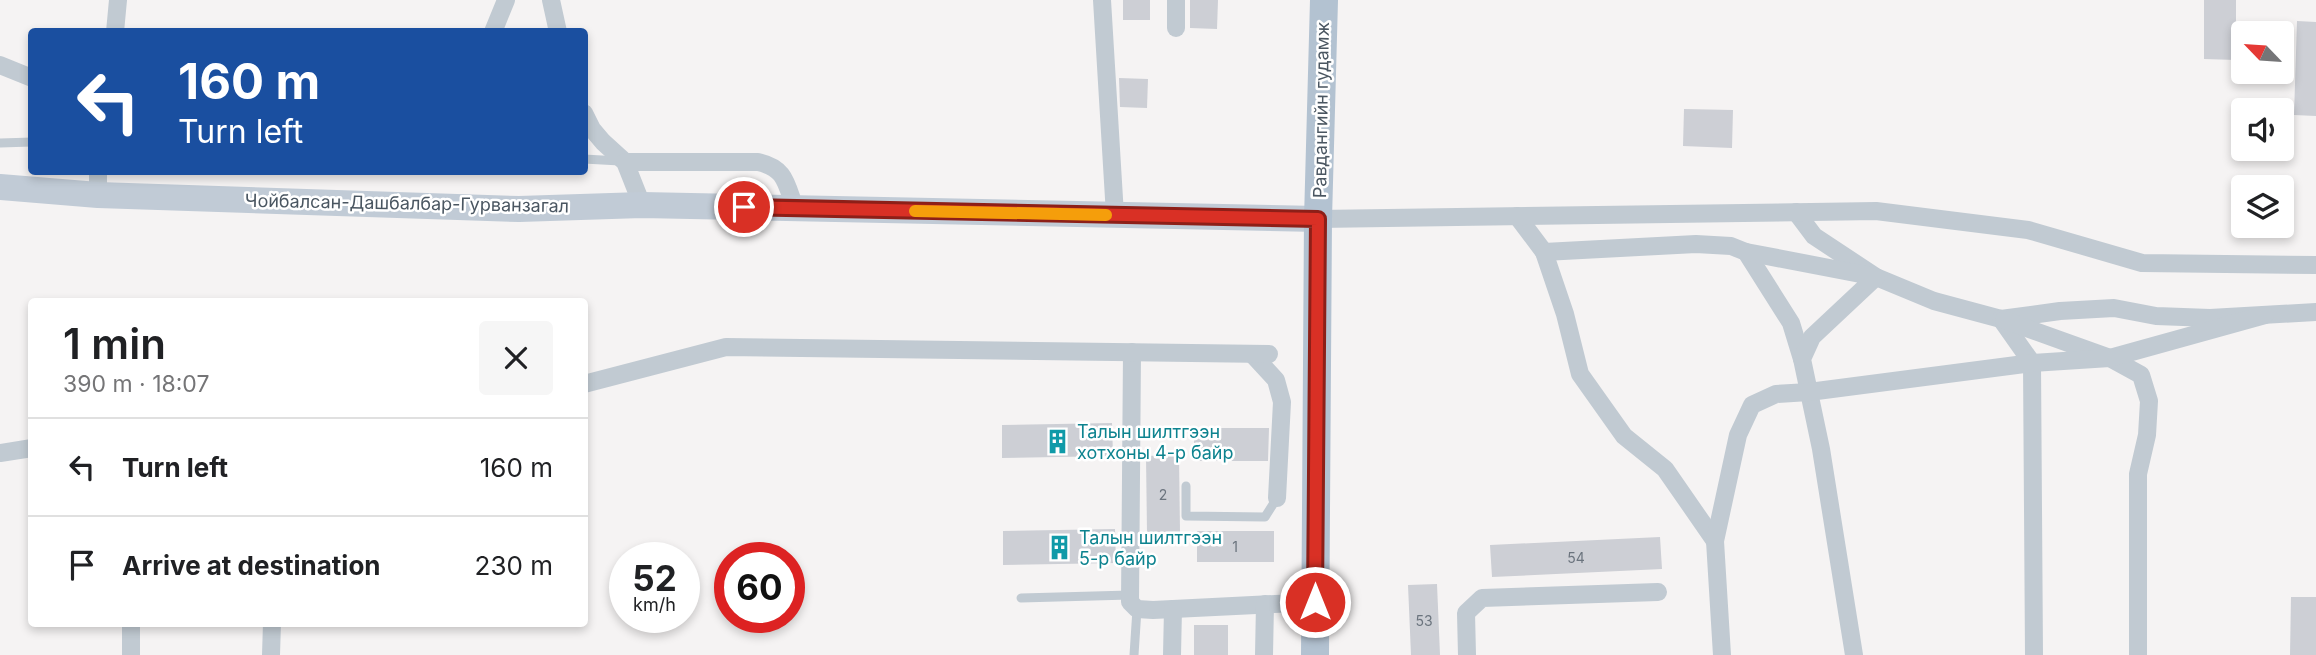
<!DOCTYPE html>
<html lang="en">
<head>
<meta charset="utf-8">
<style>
	body { margin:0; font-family:Inter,sans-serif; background:#f6f6f6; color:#202124; height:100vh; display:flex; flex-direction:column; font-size:26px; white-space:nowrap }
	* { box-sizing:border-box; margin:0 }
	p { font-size:23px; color:#757577 }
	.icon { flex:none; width:38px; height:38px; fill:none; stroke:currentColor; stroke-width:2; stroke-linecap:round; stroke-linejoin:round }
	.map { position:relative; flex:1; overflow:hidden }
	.details { position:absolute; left:28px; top:298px; width:560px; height:329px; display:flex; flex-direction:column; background:#fff; border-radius:7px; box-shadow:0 4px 10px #0003 }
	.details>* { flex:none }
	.hud { position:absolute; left:28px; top:28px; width:560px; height:147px; border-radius:7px; box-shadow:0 4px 10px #0003; background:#1a4fa0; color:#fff; overflow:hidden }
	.needle { width:46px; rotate:295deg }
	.buttons { position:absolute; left:2231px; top:21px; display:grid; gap:14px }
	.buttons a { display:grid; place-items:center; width:63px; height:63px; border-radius:7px; background:#fff; box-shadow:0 4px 10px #0003; font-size:35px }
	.speed { position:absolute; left:609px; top:542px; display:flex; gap:14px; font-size:35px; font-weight:700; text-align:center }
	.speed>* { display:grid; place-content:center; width:91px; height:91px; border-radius:50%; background:#fff; box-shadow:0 4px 10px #0003; line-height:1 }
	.speed small { font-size:18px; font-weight:400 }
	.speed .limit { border:10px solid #d22; background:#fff; color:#111 }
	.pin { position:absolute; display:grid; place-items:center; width:60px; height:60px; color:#fff; margin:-30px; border:4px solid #fff; border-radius:50%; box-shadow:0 2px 7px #0007 }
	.me { position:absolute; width:77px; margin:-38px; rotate:0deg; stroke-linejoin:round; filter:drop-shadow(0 0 5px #0008) }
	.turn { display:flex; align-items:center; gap:24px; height:147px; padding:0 35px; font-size:32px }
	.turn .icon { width:91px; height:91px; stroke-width:2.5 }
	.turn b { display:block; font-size:49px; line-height:60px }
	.round { display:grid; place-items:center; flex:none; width:74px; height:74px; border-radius:7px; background:#f6f6f6 }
	.headline { display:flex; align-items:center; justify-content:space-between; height:119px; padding:0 35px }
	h1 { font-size:42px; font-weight:600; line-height:52px }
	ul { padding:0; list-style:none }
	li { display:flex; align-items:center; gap:21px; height:98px; padding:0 35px; border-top:2px solid #e0e0e0 }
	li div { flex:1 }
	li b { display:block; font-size:26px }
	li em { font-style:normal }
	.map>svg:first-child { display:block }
	.building { fill:#cdcfd5 }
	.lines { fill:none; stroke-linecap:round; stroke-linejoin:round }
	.lane { stroke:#c1cad2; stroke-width:9 }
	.street { stroke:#c1cad2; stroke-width:18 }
	.secondary { stroke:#c1cbd6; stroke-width:26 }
	.primary { stroke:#b3c2d1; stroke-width:28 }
	.route-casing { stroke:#8d1f18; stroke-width:18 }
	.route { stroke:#d93025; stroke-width:12 }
	.slow { stroke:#f59e0b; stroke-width:12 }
	.labels { text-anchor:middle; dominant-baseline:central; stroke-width:5; stroke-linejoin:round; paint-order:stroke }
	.number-label { font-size:14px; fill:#6b747e }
	.street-label { font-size:18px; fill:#4a5661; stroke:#fff }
	.culture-label { font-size:18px; fill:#0d838f; stroke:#fff; text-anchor:start }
</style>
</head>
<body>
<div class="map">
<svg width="2316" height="655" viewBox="0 0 2316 655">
	<rect width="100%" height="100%" fill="#f5f3f3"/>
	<g class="building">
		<rect x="1123" y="0" width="27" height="20"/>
		<path d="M1190 0H1218L1217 29 1190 28Z"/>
		<path d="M2204 0H2236V60L2204 59Z"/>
		<path d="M2297 21 2316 22V116L2294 115Z"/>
		<path d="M1119 78 1148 79 1147 108 1120 107Z"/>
		<path d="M1684 109 1733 110 1732 148 1683 146Z"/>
		<path d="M1112 423 1113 456 1002 458V425Z"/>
		<path d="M1194 428H1269L1268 461H1194Z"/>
		<path d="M1179 455 1180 532H1147L1146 456Z"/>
		<path d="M1115 529 1116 563 1003 565V531Z"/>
		<rect x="1197" y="531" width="77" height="31"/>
		<path d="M1660 537 1662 569 1492 577 1490 545Z"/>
		<path d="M1437 584 1440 655H1411L1408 585Z"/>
		<path d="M2291 597H2316V655H2290Z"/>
		<rect x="1194" y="625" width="34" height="30"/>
	</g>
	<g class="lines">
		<g class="lane">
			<path d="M0 143 32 142"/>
			<path d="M584 159 620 161"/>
			<path d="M1186 486V516L1265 517 1277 498"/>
			<path d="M1021 598 1130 595"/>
			<path d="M1134 655 1137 609"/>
		</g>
		<g class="street">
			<path d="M551 0 558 32"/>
			<path d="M1102 0 1115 215"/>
			<path d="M1176 28V0"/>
			<path d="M115 32 118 0"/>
			<path d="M493 32 506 0"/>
			<path d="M0 65 32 78"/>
			<path d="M584 113 592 129 603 142 625 162 642 205"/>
			<path d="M625 162H758C786 168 786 184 795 208"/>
			<path d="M98 172V195"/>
			<path d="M1796 212 1814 236 1876 277 1934 301 2001 319 2060 311 2114 308 2156 316 2210 318 2316 312"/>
			<path d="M1517 216 1544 252 1565 314 1580 374 1624 436 1665 469 1715 541"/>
			<path d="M1318 219 1876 211 2028 230 2142 263 2316 265"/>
			<path d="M1544 252 1696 244 1731 246 1746 252 1791 323 1802 359"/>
			<path d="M1746 252 1876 277 1812 337 1802 359 1821 449 1854 655"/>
			<path d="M2001 319 2032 363 2034 655"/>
			<path d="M2004 320 2110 358 2141 375 2149 401 2147 435 2138 474V655"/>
			<path d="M1132 352 1130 602 1137 609 1153 610 1315 602"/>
			<path d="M1252 354 1276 380 1282 402 1277 498"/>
			<path d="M584 384 726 347 1269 354"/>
			<path d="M0 453 32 448"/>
			<path d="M131 623V655"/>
			<path d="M271 655 272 623"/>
			<path d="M1172 655 1173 609"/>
			<path d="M1264 655 1265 604"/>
			<path d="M1467 655 1466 613 1482 598 1658 592"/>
			<path d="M1722 655 1715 541 1738 435 1752 405 1776 394 1809 392 2032 363 2110 358 2265 315"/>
		</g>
		<path class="secondary" d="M0 187 98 195 519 209 642 205 1318 219"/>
		<path class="primary" d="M1315 655 1318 219 1324 0"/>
	</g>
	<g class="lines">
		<defs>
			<path id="route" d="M744 207 1318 219 1315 602"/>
		</defs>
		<use href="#route" class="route-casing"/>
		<use href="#route" class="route"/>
		<path class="slow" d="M915 211 1106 215"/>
	</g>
	<defs>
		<symbol id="building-bare" viewBox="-9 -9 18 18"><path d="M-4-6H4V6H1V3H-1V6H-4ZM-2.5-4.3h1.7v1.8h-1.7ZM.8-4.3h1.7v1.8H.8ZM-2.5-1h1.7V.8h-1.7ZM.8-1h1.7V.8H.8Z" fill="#0f9aa8" stroke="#fff" stroke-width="2.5" paint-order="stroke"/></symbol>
	</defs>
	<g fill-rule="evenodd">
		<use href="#building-bare" x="1040" y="424" width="35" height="35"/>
		<use href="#building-bare" x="1042" y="530" width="35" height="35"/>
	</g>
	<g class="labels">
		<g class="number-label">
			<text x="1163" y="494">2</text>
			<text x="1235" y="546">1</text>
			<text x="1576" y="557">54</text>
			<text x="1424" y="620">53</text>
		</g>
		<g class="street-label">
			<text transform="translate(1321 110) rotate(-89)">Равдангийн гудамж</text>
			<text transform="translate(407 203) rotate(1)">Чойбалсан-Дашбалбар-Гурванзагал</text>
		</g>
		<g class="culture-label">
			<text x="1077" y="431">Талын шилтгээн<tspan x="1077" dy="21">хотхоны 4-р байр</tspan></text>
			<text x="1079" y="537">Талын шилтгээн<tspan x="1079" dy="21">5-р байр</tspan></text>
		</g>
	</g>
</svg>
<div class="buttons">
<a><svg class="needle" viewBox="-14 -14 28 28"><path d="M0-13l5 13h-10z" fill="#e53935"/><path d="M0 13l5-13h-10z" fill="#757577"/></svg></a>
<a><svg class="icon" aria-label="sound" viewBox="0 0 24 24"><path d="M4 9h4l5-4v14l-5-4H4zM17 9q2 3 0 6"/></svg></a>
<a><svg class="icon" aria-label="layers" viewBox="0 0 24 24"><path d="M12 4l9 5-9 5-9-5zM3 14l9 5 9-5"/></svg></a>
</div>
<div class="speed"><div>52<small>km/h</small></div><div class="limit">60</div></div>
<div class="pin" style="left:744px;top:207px;background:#d93025"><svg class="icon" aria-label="arrive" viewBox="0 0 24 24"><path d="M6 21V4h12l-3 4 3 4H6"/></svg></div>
<svg class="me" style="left:1315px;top:602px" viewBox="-20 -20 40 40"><circle r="17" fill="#d93025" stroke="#fff" stroke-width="3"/><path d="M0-11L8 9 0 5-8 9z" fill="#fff"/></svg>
<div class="hud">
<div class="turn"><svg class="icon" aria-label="left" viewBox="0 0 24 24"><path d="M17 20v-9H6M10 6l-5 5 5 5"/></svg><div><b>160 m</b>Turn left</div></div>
</div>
<section class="details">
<div class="headline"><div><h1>1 min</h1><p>390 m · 18:07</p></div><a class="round"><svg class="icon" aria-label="close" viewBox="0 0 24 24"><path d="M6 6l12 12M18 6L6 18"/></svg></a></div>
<ul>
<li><svg class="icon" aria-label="left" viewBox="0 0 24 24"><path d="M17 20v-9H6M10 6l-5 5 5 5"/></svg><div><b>Turn left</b></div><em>160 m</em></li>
<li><svg class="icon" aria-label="arrive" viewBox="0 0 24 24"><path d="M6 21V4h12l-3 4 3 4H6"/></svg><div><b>Arrive at destination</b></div><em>230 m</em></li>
</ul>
</section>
</div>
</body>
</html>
